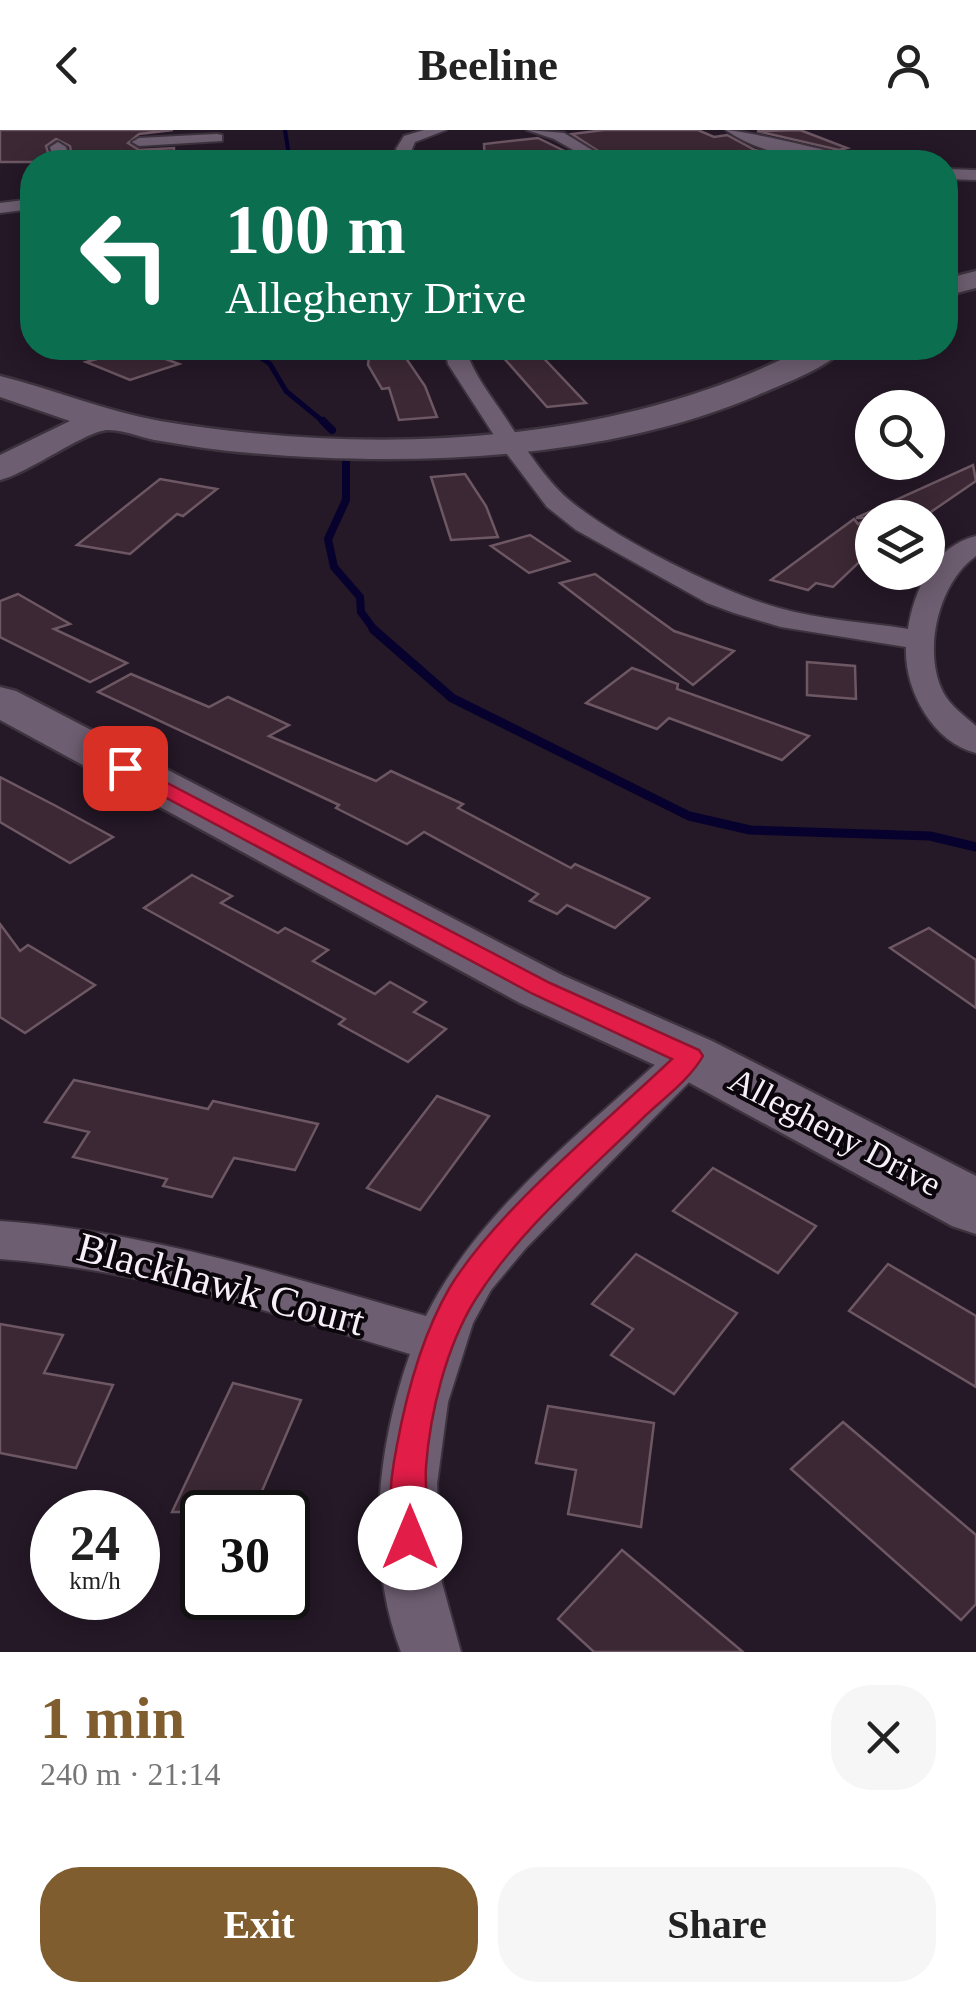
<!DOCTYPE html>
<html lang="en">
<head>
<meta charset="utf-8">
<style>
	body { margin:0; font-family:Georgia,serif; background:#f6f6f6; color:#222; height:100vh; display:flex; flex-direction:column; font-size:38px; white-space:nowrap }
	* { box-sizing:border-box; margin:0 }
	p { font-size:32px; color:#767676 }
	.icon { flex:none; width:55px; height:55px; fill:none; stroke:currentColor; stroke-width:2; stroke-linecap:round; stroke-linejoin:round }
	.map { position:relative; height:1522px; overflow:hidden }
	.side { display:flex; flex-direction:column; background:#fff; flex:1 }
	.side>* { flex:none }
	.banner { position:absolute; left:20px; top:20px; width:938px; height:210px; border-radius:40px; box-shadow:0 5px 25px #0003; background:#0b6e4f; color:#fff; overflow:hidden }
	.tools { position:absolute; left:855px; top:260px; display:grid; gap:20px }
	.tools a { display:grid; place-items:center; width:90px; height:90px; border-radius:50%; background:#fff; box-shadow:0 5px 25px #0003; font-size:50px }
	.speed { position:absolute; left:30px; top:1360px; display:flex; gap:20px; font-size:50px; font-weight:700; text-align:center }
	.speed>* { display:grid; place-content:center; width:130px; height:130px; border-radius:50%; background:#fff; box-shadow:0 5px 25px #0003; line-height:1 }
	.speed small { font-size:25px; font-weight:400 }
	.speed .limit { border:5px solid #111; border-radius:15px; background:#fff; color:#111 }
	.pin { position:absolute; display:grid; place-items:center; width:85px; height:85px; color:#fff; margin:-42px; border-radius:20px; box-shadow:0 5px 15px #0006 }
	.me { position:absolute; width:110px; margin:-55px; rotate:0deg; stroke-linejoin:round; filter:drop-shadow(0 0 8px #0008) }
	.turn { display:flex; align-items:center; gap:35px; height:210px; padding:0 40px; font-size:45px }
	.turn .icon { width:130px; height:130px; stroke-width:2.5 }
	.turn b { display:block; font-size:70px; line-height:85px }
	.round { display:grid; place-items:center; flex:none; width:105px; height:105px; border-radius:40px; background:#f6f6f6 }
	.summary { display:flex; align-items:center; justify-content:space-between; height:170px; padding:0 40px }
	h1 { font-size:60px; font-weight:800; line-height:75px; color:#7f5d2f }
	.action { display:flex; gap:20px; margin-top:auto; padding:20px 40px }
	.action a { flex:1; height:115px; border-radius:40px; background:#7f5d2f; color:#fff; font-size:40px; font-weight:800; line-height:115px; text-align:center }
	.action a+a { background:#f6f6f6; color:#222 }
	header { display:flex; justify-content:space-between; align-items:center; height:130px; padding:0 40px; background:#fff; font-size:45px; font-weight:800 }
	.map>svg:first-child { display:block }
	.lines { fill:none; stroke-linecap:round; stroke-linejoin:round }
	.stream-far3 { stroke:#06022d; stroke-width:4 }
	.stream-far2 { stroke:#06022d; stroke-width:5 }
	.stream-far1 { stroke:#06022d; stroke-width:8 }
	.stream { stroke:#06022d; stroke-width:9 }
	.building { fill:#3b2834; stroke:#6c5763; stroke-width:2.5 }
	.street-casing { stroke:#3c333e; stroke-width:4 }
	.secondary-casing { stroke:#3c333e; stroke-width:5 }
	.street { fill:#6e5e71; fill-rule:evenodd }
	.secondary { fill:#6e5e71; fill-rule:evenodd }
	.route { fill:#e11d48; stroke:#92132f; stroke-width:2.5 }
	.labels { text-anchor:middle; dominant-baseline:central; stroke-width:8; stroke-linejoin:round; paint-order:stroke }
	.street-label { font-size:35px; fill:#f6eef8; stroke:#0b060c }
	.near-street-label { font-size:42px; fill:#f6eef8; stroke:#0b060c }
</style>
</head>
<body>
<header><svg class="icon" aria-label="back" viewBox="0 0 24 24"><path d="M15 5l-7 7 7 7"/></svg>Beeline<svg class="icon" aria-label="person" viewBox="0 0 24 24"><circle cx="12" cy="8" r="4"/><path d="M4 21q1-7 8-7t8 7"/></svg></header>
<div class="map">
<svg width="976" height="1522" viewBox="0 0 976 1522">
	<rect width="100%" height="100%" fill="#251827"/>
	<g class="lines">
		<path class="stream-far3" d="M285 0 290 32"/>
		<path class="stream-far2" d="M247 218 270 234 286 261 326 294"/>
		<g class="stream-far1">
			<path d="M323 291 332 300"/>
			<path d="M346 331V370L328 409 334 437 360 467 361 482 375 501"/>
		</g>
		<path class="stream" d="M373 499 452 568 689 686 750 700 930 706 976 717"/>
	</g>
	<g class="building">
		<path d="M0 0H173L139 4 128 13 139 20 174 18V22L73 32 70 16 56 9 46 16 51 32H0Z"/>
		<path d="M604 0H698L714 7 727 5 755 20 797 31 766 32 722 22 677 32H615L572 4Z"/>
		<path d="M800 0 847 18 839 20 757 1Z"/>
		<path d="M538 8 587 32H485L484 14Z"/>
		<path d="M136 218 179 234 130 250 86 232Z"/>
		<path d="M370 218H399L425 256 437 287 399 290 389 258 382 259 368 235Z"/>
		<path d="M495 218H534L586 273 547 277Z"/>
		<path d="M973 335 976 351 922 388H872V420L833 457 816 453 808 460 771 450 854 389 858 394 868 388H856Z"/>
		<path d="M465 344 486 376 498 407 451 410 431 347Z"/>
		<path d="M160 349 217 359 183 386 177 384 130 424 77 415Z"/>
		<path d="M530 405 569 431 529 443 491 416Z"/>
		<path d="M595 444 674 501 734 521 693 555 560 453Z"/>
		<path d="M18 464 70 494 54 499 127 533 90 552 0 507V471Z"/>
		<path d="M807 532 855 536 856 569 807 565Z"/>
		<path d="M632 538 678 554 677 559 809 606 782 630 669 588 657 599 586 573Z"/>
		<path d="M131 544 209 577 228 567 289 595 269 606 376 651 391 641 463 674 458 678 571 738 575 734 649 768 615 798 567 775 557 784 530 771 538 764 424 702 407 714 336 678 339 675 98 562Z"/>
		<path d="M0 647 56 676 113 707 70 733 0 692Z"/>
		<path d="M192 745 232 766 221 773 278 803 285 798 328 820 313 831 375 864 390 852 426 872 414 882 446 899 408 932 339 894 345 889 144 778Z"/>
		<path d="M0 794 20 821 28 815 95 855 25 903 0 887Z"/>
		<path d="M929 798 976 830V878L890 818Z"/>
		<path d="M74 950 208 979 213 971 318 994 295 1040 234 1028 212 1067 163 1056 167 1049 73 1027 89 1002 45 992Z"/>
		<path d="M437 966 489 986 420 1080 367 1058Z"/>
		<path d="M713 1038 816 1096 778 1143 673 1081Z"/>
		<path d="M636 1124 737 1183 674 1264 611 1225 633 1199 592 1174Z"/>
		<path d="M888 1134 976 1186V1257L849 1181Z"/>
		<path d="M0 1194 63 1205 44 1243 113 1255 76 1338 0 1323Z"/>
		<path d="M233 1253 301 1270 253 1382H172Z"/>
		<path d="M548 1276 654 1293 641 1397 568 1384 576 1340 536 1333Z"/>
		<path d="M843 1292 976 1405V1474L961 1490 791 1339Z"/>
		<path d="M622 1420 743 1522H594L558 1489Z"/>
	</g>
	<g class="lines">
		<defs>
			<g id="street">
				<path d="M424 0H446L415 12 412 19 415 32H401L396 19 404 6Z"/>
				<path d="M527 0 564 3 612 32H594L554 9Z"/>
				<path d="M726 0C740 0 856 26 865 32 823 35 760 25 726 0Z"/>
				<path d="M217 4 222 5V11L139 16 132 12 139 8Z"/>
				<path d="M58 12 66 17 70 32H55L50 17Z"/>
				<path d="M945 39 976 40V50L945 49Z"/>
				<path d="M32 69V79L0 83V73Z"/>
				<path d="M445 218H465C473 244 492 267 507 290 524 316 545 349 568 369 614 408 721 462 779 478 820 490 866 492 908 499 914 460 934 416 976 406V426C939 452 922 520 943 562 950 576 965 586 976 596V623C932 612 904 559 906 517L781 497 734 483 707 473 576 400 547 377 501 316 448 234Z"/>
				<path d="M690 911 705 916 711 926 705 936 526 1118 491 1160 473 1193 448 1272 437 1354 442 1453 461 1522H401C365 1429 377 1316 410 1224 274 1183 142 1139 0 1129V1091C147 1101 285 1146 426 1186 480 1077 588 998 675 916Z"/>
			</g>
			<g id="secondary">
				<path d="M976 141V158L945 166V149Z"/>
				<path d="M805 218H843C831 237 780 255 758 265 607 330 413 337 251 323 221 321 191 316 161 311 144 309 126 300 109 300 88 299 29 343 0 350V325L70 291 0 267V246C55 260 105 281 160 291 372 326 612 317 805 218Z"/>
				<path d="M0 557 16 561 562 845 712 911 976 1046V1104L952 1096 668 941 520 873 0 590Z"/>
			</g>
		</defs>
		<use href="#street" class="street-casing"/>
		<use href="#secondary" class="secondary-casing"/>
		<use href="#street" class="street"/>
		<use href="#secondary" class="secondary"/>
	</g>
	<path class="route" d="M125 631 550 853 699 920 703 926C690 949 664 968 645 986 586 1044 519 1100 475 1170 446 1217 430 1283 426 1337 424 1364 433 1395 422 1420L410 1425 397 1420C385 1391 391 1345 397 1315 407 1261 422 1205 450 1157 498 1079 604 994 672 929L533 864 118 642V633Z"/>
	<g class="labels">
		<g class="street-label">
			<text transform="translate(835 1002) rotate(28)">Allegheny Drive</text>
		</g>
		<g class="near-street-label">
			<text transform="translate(221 1154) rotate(15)">Blackhawk Court</text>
		</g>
	</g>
</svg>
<div class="tools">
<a><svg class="icon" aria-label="search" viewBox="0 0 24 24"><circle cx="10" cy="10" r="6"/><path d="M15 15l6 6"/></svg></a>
<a><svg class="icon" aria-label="layers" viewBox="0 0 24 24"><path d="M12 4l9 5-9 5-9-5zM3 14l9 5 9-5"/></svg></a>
</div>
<div class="speed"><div>24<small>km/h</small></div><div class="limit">30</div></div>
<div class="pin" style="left:125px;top:638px;background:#d93025"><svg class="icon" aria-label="arrive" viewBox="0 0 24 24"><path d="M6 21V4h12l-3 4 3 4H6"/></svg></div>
<svg class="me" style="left:410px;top:1408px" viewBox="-20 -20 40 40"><circle r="19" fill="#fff"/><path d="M0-13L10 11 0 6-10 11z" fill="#e11d48"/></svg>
<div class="banner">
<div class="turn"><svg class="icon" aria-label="left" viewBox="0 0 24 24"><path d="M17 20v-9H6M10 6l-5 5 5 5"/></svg><div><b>100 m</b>Allegheny Drive</div></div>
</div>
</div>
<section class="side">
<div class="summary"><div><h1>1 min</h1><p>240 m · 21:14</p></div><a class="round"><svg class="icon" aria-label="close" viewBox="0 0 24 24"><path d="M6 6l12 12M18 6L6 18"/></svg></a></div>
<div class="action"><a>Exit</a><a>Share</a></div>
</section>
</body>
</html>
